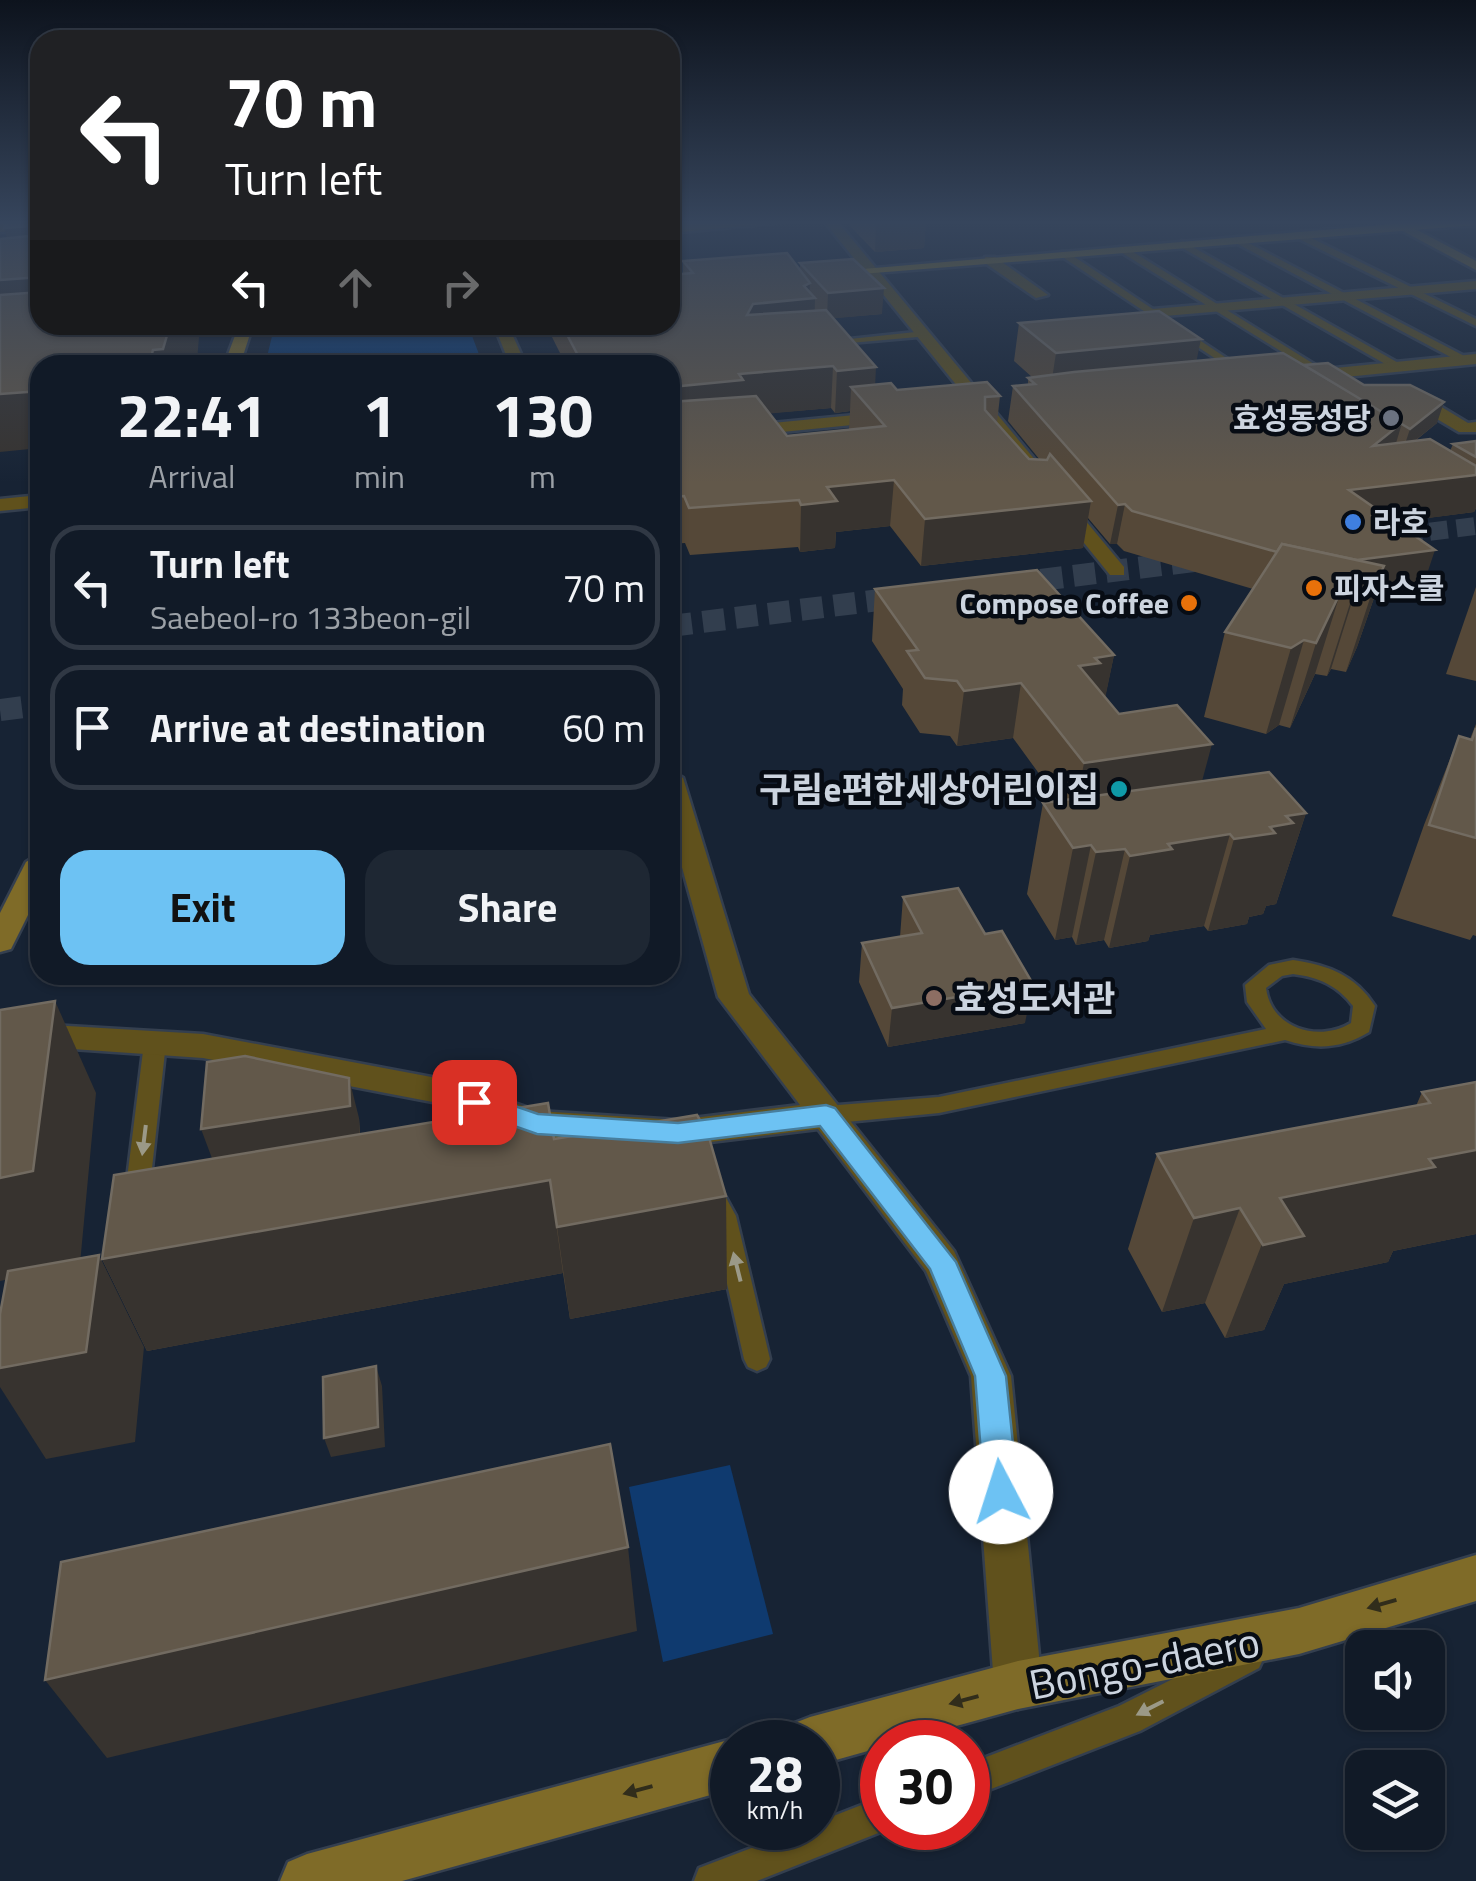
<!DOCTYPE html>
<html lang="en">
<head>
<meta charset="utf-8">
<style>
	body { margin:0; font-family:"Titillium Web","Noto Sans KR",sans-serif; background:#1e2733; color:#f1f3f6; height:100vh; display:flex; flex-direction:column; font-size:38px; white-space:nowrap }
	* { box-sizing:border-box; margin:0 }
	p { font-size:32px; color:#9ca1a7 }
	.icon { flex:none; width:55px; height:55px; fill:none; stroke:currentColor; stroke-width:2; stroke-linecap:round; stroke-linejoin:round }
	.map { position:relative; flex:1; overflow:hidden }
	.side { position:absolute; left:30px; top:355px; width:650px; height:630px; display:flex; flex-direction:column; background:#111a27; border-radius:30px; box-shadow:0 2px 8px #0004,0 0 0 2px #303844 }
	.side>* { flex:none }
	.top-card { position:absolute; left:30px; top:30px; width:650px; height:305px; border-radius:30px; box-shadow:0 2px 8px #0004,0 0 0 2px #303844; background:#202124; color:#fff; overflow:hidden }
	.tools { position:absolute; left:1345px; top:1630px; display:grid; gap:20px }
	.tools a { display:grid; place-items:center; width:100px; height:100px; border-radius:20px; background:#111a27; box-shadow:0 2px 8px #0004,0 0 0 2px #303844; font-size:50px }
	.speed { position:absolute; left:710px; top:1720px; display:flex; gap:20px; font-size:50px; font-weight:700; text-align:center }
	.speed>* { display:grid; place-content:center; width:130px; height:130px; border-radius:50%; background:#111a27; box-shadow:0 2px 8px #0004,0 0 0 2px #303844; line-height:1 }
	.speed small { font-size:25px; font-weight:400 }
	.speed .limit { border:15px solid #d22; background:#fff; color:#111 }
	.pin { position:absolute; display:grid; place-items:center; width:85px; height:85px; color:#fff; margin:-42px; border-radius:20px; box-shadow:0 5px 15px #0006 }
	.me { position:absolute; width:110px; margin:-55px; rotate:355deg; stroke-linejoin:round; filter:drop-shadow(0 0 8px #0008) }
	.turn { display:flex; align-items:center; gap:35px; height:210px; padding:0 30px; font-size:45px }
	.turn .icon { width:130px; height:130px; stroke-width:2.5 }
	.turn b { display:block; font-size:70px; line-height:85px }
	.lanes { display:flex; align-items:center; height:95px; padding:0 30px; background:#0003; justify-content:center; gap:50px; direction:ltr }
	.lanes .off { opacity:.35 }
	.eta { display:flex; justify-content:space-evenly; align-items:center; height:170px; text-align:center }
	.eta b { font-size:60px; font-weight:700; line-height:70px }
	.button { display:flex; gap:20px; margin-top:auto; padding:20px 30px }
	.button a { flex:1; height:115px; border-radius:30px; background:#6dc2f3; color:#111; font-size:40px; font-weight:700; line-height:115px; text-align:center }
	.button a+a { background:#1e2733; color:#f1f3f6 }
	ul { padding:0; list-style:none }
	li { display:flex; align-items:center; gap:30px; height:125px; margin:0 20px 15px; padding:0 10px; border:5px solid #303844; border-radius:30px }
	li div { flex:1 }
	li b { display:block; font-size:38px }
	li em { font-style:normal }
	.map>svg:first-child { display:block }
	.green { fill:#0f3a6f }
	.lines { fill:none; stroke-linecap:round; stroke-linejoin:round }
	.secondary-tunnel-far1 { stroke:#323e4e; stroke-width:18; stroke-dasharray:18 9; stroke-linecap:butt }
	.secondary-tunnel { stroke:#323e4e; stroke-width:22; stroke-dasharray:22 11; stroke-linecap:butt }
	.lane-casing { stroke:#343f4f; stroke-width:5 }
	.street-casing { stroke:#343f4f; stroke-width:5 }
	.secondary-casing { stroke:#343f4f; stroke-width:5 }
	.primary-casing { stroke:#343f4f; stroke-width:5 }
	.highway-casing { stroke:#343f4f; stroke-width:5 }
	.lane { fill:#60511c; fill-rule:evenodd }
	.street { fill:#60511c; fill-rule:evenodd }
	.secondary { fill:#7f6b28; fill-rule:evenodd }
	.primary { fill:#987f22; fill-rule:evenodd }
	.highway { fill:#af9116; fill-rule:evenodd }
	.wall { fill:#554838; fill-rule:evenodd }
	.shaded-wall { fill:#37332f }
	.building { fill:#62584a; stroke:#726b61; stroke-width:2.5 }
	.oneway { fill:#9b9987 }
	.oneway2 { fill:#312d1b }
	.route { fill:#6dc2f3; stroke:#477e9e; stroke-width:2.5 }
	.worship-dot { fill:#6b7280; stroke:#070c14; stroke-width:4 }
	.shop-dot { fill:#3f7fe0; stroke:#070c14; stroke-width:4 }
	.food-dot { fill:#e8710a; stroke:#070c14; stroke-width:4 }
	.culture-dot { fill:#0f9aa8; stroke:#070c14; stroke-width:4 }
	.education-dot { fill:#8d6e63; stroke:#070c14; stroke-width:4 }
	.labels { text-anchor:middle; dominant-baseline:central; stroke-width:9; stroke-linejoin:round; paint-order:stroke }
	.far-poi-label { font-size:30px; font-weight:bold; fill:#ccd4df; stroke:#070c14; text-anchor:end }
	.poi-label { font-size:35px; font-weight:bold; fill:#ccd4df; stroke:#070c14; text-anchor:end }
	.near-street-label { font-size:42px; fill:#ccd4df; stroke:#070c14 }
</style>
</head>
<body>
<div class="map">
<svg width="1476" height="1881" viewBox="0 0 1476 1881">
	<rect width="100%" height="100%" fill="#172334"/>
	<g class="green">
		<path d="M307 325H468L483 365H265L273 332Z"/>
		<path d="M730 1465 773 1634 663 1662 629 1487Z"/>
	</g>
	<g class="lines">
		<path class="secondary-tunnel-far1" d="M1403 535 1476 526"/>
		<g class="secondary-tunnel">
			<path d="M1375 539 1422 533"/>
			<path d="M1008 584 1210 559"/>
			<path d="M670 626 912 596"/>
			<path d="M0 710 40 705"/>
		</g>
		<defs>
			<g id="lane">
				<path d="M732 220 728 222 670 226V222Z"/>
				<path d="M1295 233H1301L1476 319V326L1295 237Z"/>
				<path d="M1237 237 1468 358 1469 360 1460 362 1234 242Z"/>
				<path d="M1182 241 1402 365 1403 367 1394 369 1179 246Z"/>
				<path d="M1119 247H1125L1330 374 1321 376 1119 251Z"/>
				<path d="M1061 252H1067L1246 371 1237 373 1061 256Z"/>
				<path d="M925 331 929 336 827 345 822 342Z"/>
				<path d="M1293 960C1328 965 1355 975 1375 1006L1369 1032C1341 1049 1315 1050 1285 1040L939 1113 826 1124 818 1121 815 1115 818 1109 826 1106 939 1097 1266 1029 1247 1002 1245 985 1269 965ZM1293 974C1319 977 1338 986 1353 1006L1351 1023C1318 1043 1271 1028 1266 988L1282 976Z"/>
				<path d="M155 1035 163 1038 166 1043 149 1195 146 1202 137 1205 128 1202 125 1195 144 1043 147 1038Z"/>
				<path d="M715 1191 724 1194 736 1216 770 1359 766 1367 757 1371 748 1367 744 1359 712 1217 703 1201 706 1194Z"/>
				<path d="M1248 1641 1259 1646 1264 1657 1259 1668 1140 1731 968 1798V1764L1119 1706Z"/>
				<path d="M882 1797V1828H891L757 1881H694L699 1868 804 1828H818V1822Z"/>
			</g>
			<g id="street">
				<path d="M744 220H804L670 233V225Z"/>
				<path d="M823 220H836L1124 567V575H1110Z"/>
				<path d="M40 222V230L0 232V224Z"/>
				<path d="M985 257H995L1048 295 1036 298 985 263Z"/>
				<path d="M1476 281V289L1153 317 1146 313 1153 309Z"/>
				<path d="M494 325H508L526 365H510Z"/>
				<path d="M1476 354V364L1305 381 1297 376 1305 371Z"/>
				<path d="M1398 388H1410L1468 423 1476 422V432H1459L1398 396Z"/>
				<path d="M886 412 895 417 892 421 670 443V433Z"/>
				<path d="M40 495V507L0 511V499Z"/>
				<path d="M670 770 683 778 749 994 954 1251 1011 1376 1042 1685 1035 1702 1018 1709 1001 1702 994 1685 971 1376 926 1271 818 1129 677 1146 537 1137 438 1103 203 1058 0 1044V1022L203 1034 442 1079 538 1111 677 1120 800 1105 718 997 670 824Z"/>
			</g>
			<g id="secondary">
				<path d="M1382 220H1398L1476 261V270Z"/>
				<path d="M239 325H253L240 365H224Z"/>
				<path d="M40 853V891L11 949 0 952V913L26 862Z"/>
				<path d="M1476 1555V1601L1299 1654 1018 1709 898 1742H882V1747L818 1765V1742H785L792 1724 810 1717 1018 1661 1299 1608Z"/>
				<path d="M732 1739 741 1742H732V1789L402 1881H280L288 1862 307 1854Z"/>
			</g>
			<path id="primary" d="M1441 220H1476V225L823 277 816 273Z"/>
			<path id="highway" d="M0 220H8L2 224Z"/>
		</defs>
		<use href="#lane" class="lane-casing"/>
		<use href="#street" class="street-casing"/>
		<use href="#secondary" class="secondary-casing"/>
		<use href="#primary" class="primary-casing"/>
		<use href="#highway" class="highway-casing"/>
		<use href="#lane" class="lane"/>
		<use href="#street" class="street"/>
		<use href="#secondary" class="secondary"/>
		<use href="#primary" class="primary"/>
		<use href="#highway" class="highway"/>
	</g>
	<g class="wall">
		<path d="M850 220H926L924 248 875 252 850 226Z"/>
		<path d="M683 261 800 269V263L882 314 833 318 875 385 897 390 1000 396 997 423 1029 459 1040 460 1008 421 1013 386 1028 384V378H1033L1014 361 1019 323 1197 361 1304 365 1364 385 1437 423 1415 441 1450 451 1453 444 1476 441V508L1474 512 1395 522 1421 592 1374 598 1357 647 1346 672 1331 669 1327 676 1315 674 1290 728 1279 725 1266 734 1204 717 1225 632 1253 589 1124 551 1117 544H1110L1088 518 1083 548 921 566 890 526 836 532 835 548 800 552 798 547 690 555 685 543 670 544V365H566L546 325H670L683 274ZM831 408 835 413 850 411 849 429 787 436 770 413Z"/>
		<path d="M1476 587V681L1446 674Z"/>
		<path d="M875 589 1114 655 1105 697 1119 714 1202 781 1306 813 1276 904 1266 906 1263 914 1249 917 1247 924 1208 931 1204 926 1150 935 1148 941 1109 948 1104 940 1076 945 1072 937 1055 940 1027 894 1043 803 1059 801 1013 738 957 746 950 736 920 733 902 705 903 689 872 641Z"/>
		<path d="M1476 724V936L1473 935 1470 940 1392 916 1424 825 1459 736 1470 739Z"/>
		<path d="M903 897 985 934 1025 1023 888 1047 859 982 862 943 900 937Z"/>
		<path d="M1476 1082V1234L1393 1251 1388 1262 1284 1284 1264 1330 1225 1338 1205 1303 1162 1312 1128 1249 1157 1154 1416 1106 1422 1092Z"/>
		<path d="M359 1118 360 1134 554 1139 727 1289 570 1319 563 1273 147 1351 102 1259 212 1159Z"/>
	</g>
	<g class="shaded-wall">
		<path d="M876 220H926L924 248 875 252Z"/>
		<path d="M29 226 40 263 18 273 4 228Z"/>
		<path d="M40 277V325L0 330V280Z"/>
		<path d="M810 283 809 299 815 298 814 337 747 315 753 304Z"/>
		<path d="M884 288 882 314 827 319 828 293Z"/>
		<path d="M170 325H200L197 361 187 362 186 365H149L153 350Z"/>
		<path d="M1201 339 1193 378 1050 392 1056 353Z"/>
		<path d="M833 366 831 408 743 416 670 429V387L739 374Z"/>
		<path d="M876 367 874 409 851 387 850 411 835 413 837 371Z"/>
		<path d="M40 391V448L0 452V394Z"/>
		<path d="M1444 402 1437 423 1403 450 1410 429Z"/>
		<path d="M1402 423 1391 460 1373 446Z"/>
		<path d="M1476 475V508L1474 512 1338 530 1349 490Z"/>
		<path d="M894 480 890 526 836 532 835 548 800 552 801 505 827 487Z"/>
		<path d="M1091 501 1083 548 921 566 925 519Z"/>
		<path d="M1125 504 1117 544H1110L1118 505Z"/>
		<path d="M1435 550 1421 592 1374 598 1357 647 1346 672 1373 589 1357 586 1331 669 1327 676 1353 594 1341 591 1315 674 1290 728 1316 643 1322 564Z"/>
		<path d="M1304 640 1279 725 1266 734 1291 648Z"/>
		<path d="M1114 655 1103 709 1079 666 1095 658Z"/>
		<path d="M1021 683 1013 738 957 746 964 691Z"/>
		<path d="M1212 744 1197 800 1073 819 1084 763Z"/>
		<path d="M1306 813 1276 904 1266 906 1263 914 1249 917 1247 924 1208 931 1234 839 1286 816Z"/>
		<path d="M1230 834 1204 926 1150 935 1148 941 1109 948 1130 856 1168 844Z"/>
		<path d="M1091 845 1072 937 1055 940 1073 848Z"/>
		<path d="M1125 849 1104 940 1076 945 1096 852Z"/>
		<path d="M1033 984 1025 1023 888 1047 892 1008Z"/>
		<path d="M55 1001 96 1093 80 1264 0 1281V1178Z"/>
		<path d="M349 1078 359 1118 360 1145 216 1169 201 1129Z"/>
		<path d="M1476 1150V1234L1393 1251 1388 1262 1284 1284 1264 1330 1225 1338 1280 1198 1429 1159Z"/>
		<path d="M550 1180 563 1273 147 1351 102 1259Z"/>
		<path d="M726 1196 727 1289 570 1319 557 1227Z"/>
		<path d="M1240 1208 1205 1303 1162 1312 1194 1218Z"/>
		<path d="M99 1255 144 1347 135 1442 46 1459 0 1387V1368Z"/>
		<path d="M376 1366 382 1386 385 1447 331 1457 324 1438Z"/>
		<path d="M628 1547 637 1631 107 1758 45 1680Z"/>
	</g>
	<g class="building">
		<path d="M8 220H40V277L0 280V239L29 236V226L4 228Z"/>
		<path d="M787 253 810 283 804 286 815 298 753 304 747 315 826 310 876 367 837 371 833 366 739 374 743 380 670 387V365H583L562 325H670V275L693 273 683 261Z"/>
		<path d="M853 259 884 288 828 293 800 263Z"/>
		<path d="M40 292V325H170L163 349 153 350 149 365H40V391L0 394V295Z"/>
		<path d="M1159 311 1201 339 1056 353 1019 323Z"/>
		<path d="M1283 353 1402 423 1373 446 1430 439 1476 466V475L1349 490 1435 550 1357 560 1282 544 1277 552 1132 511 1125 504 1118 505 1013 386 1035 384 1028 378 1074 372Z"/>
		<path d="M1328 363 1364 385H1410L1444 402 1410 429 1304 365Z"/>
		<path d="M987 382 1000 396 985 397V410L1029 459 1047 460 1050 454 1091 501 925 519 894 480 827 487 837 501 801 505 799 500 689 508 684 496 670 497V402L756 396 787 436 885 426 851 387 891 383 897 390Z"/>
		<path d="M1476 441V457L1453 444Z"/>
		<path d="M1282 544 1384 566 1373 589 1357 586 1353 594 1341 591 1316 643 1304 640 1291 648 1225 632Z"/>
		<path d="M1037 570 1114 655 1095 658 1100 663 1079 666 1119 714 1177 705 1212 744 1084 763 1021 683 964 691 957 681 925 678 907 651 918 650 875 589Z"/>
		<path d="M1476 728V838L1429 825 1459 736 1472 740Z"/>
		<path d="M1269 772 1306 813 1286 816 1293 823 1270 827 1275 833 1234 839 1230 834 1168 844 1172 849 1130 856 1125 849 1096 852 1091 845 1073 848 1043 803Z"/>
		<path d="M958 888 985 934 1002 931 1033 984 892 1008 862 943 922 933 903 897Z"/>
		<path d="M55 1001 33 1171 0 1178V1010Z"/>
		<path d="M245 1056 349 1078 350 1106 201 1129 207 1062Z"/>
		<path d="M1476 1082V1150L1429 1159 1435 1167 1280 1198 1304 1236 1263 1245 1240 1208 1194 1218 1157 1154 1430 1103 1422 1092Z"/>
		<path d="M548 1103 554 1139 697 1115 708 1134 726 1196 557 1227 550 1180 102 1259 114 1175Z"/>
		<path d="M99 1255 86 1352 0 1368V1314L8 1271Z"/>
		<path d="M376 1366 378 1427 324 1438 323 1377Z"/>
		<path d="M610 1444 628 1547 45 1680 61 1562Z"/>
	</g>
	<defs><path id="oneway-solid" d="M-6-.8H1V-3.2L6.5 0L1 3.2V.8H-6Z" transform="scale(2.5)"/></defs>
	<g class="oneway">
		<use href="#oneway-solid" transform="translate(144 1140) rotate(97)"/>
		<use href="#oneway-solid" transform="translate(737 1267) rotate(-104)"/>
		<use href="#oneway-solid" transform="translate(1150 1708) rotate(153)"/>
	</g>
	<g class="oneway2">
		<use href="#oneway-solid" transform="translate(1382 1604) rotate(164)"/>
		<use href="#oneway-solid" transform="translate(964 1700) rotate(165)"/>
		<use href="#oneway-solid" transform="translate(638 1790) rotate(165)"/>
	</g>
	<linearGradient id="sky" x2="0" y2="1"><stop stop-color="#0d131d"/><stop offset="0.46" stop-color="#36455c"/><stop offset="1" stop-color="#36455c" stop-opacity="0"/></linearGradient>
	<rect width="1476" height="483" fill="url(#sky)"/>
	<path class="route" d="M474 1092 538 1114 678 1123 826 1105 835 1108 956 1262 1006 1376 1018 1492 1013 1503 1001 1508 989 1503 984 1492 975 1376 930 1269 820 1126 678 1143 537 1134 465 1109 461 1102Z"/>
	<circle class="worship-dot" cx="1391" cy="418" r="10"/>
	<circle class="shop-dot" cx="1353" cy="522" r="10"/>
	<g class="food-dot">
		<circle cx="1314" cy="588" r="10"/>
		<circle cx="1189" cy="603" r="10"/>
	</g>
	<circle class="culture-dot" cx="1119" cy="789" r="10"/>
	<circle class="education-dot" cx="934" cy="998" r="10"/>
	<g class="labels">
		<g class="far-poi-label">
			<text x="1371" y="418">효성동성당</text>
			<text x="1373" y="522" text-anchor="start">라호</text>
			<text x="1334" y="588" text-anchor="start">피자스쿨</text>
			<text x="1169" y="603">Compose Coffee</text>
		</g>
		<g class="poi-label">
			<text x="1099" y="789">구림e편한세상어린이집</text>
			<text x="954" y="998" text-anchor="start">효성도서관</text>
		</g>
		<g class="near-street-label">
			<text transform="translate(1144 1662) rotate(-11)">Bongo-daero</text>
		</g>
	</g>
</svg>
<div class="tools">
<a><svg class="icon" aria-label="sound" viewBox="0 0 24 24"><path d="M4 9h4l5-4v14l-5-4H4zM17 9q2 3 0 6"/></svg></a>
<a><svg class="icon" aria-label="layers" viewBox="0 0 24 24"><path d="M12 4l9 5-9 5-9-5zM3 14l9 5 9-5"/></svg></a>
</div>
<div class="speed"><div>28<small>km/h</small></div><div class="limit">30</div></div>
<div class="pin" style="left:474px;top:1102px;background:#d93025"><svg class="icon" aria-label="arrive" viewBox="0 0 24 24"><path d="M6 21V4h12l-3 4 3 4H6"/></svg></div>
<svg class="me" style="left:1001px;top:1492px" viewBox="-20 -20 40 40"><circle r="19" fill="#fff"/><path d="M0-13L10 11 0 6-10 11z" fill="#6dc2f3"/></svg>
<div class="top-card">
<div class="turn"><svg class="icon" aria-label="left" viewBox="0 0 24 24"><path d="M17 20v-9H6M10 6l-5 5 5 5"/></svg><div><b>70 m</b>Turn left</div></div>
<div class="lanes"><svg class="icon" aria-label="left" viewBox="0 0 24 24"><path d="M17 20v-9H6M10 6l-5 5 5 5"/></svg><svg class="icon off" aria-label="ahead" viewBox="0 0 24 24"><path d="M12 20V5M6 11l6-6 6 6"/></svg><svg class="icon off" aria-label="right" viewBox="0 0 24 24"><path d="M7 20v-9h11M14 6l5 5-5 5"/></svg></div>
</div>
<section class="side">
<div class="eta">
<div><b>22:41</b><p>Arrival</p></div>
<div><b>1</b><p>min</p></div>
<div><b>130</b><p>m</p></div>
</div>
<ul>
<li><svg class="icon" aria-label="left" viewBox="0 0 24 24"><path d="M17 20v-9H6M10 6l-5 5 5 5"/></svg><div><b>Turn left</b><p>Saebeol-ro 133beon-gil</p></div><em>70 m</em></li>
<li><svg class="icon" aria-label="arrive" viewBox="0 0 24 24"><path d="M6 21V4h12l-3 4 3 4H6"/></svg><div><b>Arrive at destination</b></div><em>60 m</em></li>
</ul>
<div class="button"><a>Exit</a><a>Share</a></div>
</section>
</div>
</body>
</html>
